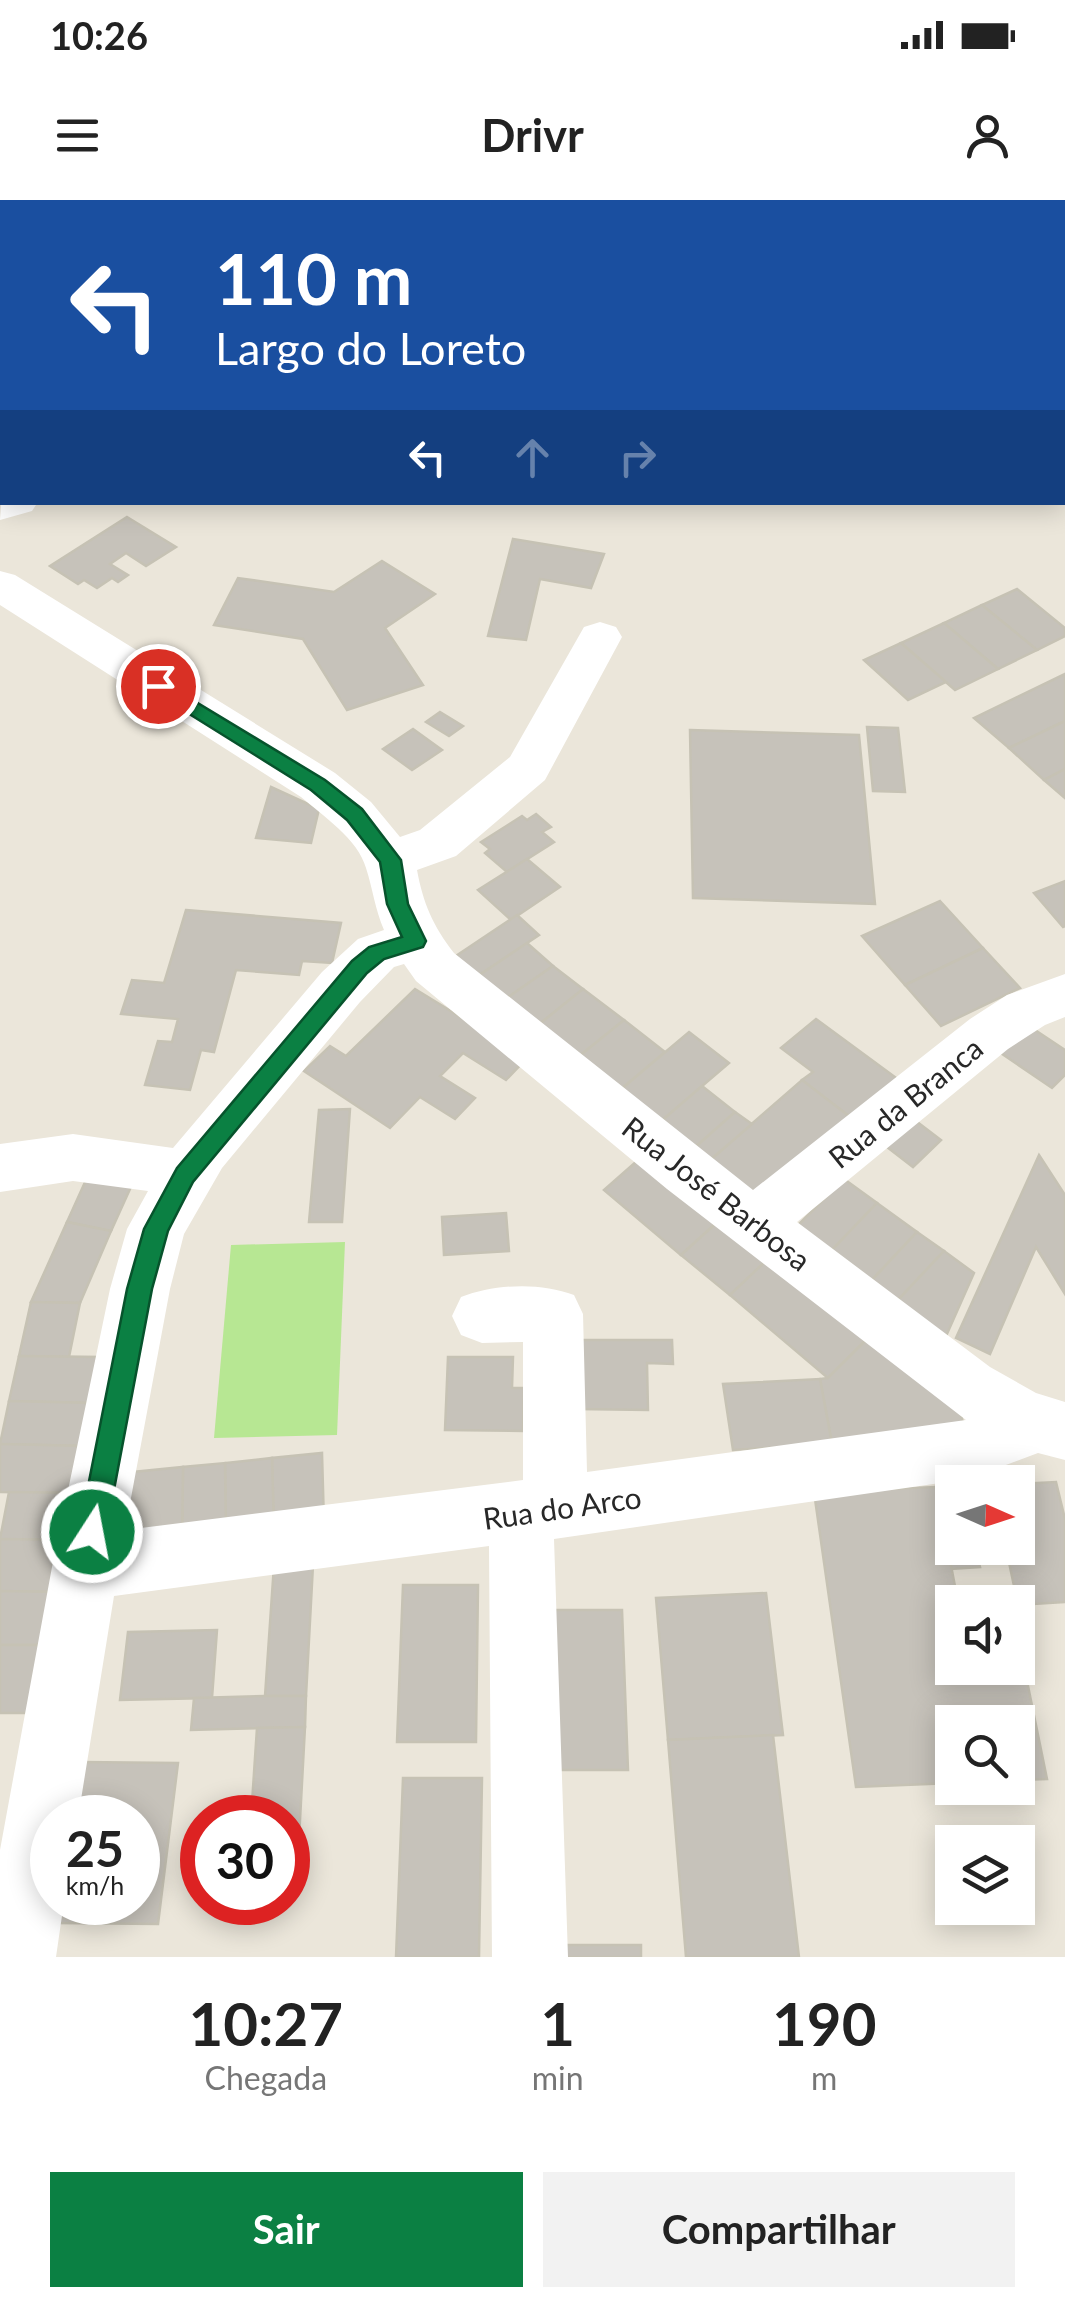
<!DOCTYPE html>
<html lang="pt">
<head>
<meta charset="utf-8">
<style>
	body { margin:0; font-family:Lato,sans-serif; background:#f2f2f2; color:#222; height:100vh; display:flex; flex-direction:column; font-size:38px; white-space:nowrap }
	* { box-sizing:border-box; margin:0 }
	p { font-size:32px; color:#767676 }
	.icon { flex:none; width:55px; height:55px; fill:none; stroke:currentColor; stroke-width:2; stroke-linecap:round; stroke-linejoin:round }
	.map { position:relative; height:1757px; overflow:hidden }
	.details { display:flex; flex-direction:column; background:#fff; flex:1 }
	.details>* { flex:none }
	.top-card { position:absolute; left:0px; top:0px; width:1065px; height:305px; box-shadow:0 5px 25px #0003; background:#1a4fa0; color:#fff; overflow:hidden }
	.needle { width:65px; rotate:93deg }
	.buttons { position:absolute; left:935px; top:1265px; display:grid; gap:20px }
	.buttons a { display:grid; place-items:center; width:100px; height:100px; border-radius:0px; background:#fff; box-shadow:0 5px 25px #0003; font-size:50px }
	.speed { position:absolute; left:30px; top:1595px; display:flex; gap:20px; font-size:50px; font-weight:700; text-align:center }
	.speed>* { display:grid; place-content:center; width:130px; height:130px; border-radius:50%; background:#fff; box-shadow:0 5px 25px #0003; line-height:1 }
	.speed small { font-size:25px; font-weight:400 }
	.speed .limit { border:15px solid #d22; background:#fff; color:#111 }
	.pin { position:absolute; display:grid; place-items:center; width:85px; height:85px; color:#fff; margin:-42px; border:5px solid #fff; border-radius:50%; box-shadow:0 2px 10px #0007 }
	.me { position:absolute; width:110px; margin:-55px; rotate:11deg; stroke-linejoin:round; filter:drop-shadow(0 0 8px #0008) }
	.turn { display:flex; align-items:center; gap:35px; height:210px; padding:0 50px; font-size:45px }
	.turn .icon { width:130px; height:130px; stroke-width:2.5 }
	.turn b { display:block; font-size:70px; line-height:85px }
	.lanes { display:flex; align-items:center; height:95px; padding:0 50px; background:#0003; justify-content:center; gap:50px; direction:ltr }
	.lanes .off { opacity:.35 }
	.eta { display:flex; justify-content:space-evenly; align-items:center; height:170px; text-align:center }
	.eta b { font-size:60px; font-weight:700; line-height:70px }
	.primary-button { display:flex; gap:20px; margin-top:auto; padding:20px 50px }
	.primary-button a { flex:1; height:115px; border-radius:0px; background:#0b8043; color:#fff; font-size:40px; font-weight:700; line-height:115px; text-align:center }
	.primary-button a+a { background:#f2f2f2; color:#222 }
	.status { display:flex; justify-content:space-between; align-items:center; height:70px; padding:0 50px; background:#fff; direction:ltr }
	.status svg { height:28px; fill:currentColor }
	header { display:flex; justify-content:space-between; align-items:center; height:130px; padding:0 50px; background:#fff; font-size:45px; font-weight:700 }
	.map>svg:first-child { display:block }
	.pitch { fill:#b7e793 }
	.building { fill:#c6c2ba; stroke:#c6c2b4; stroke-width:2.5 }
	.lines { fill:none; stroke-linecap:round; stroke-linejoin:round }
	.minor { fill:#fff; fill-rule:evenodd }
	.route { fill:#0b8043; stroke:#07532c; stroke-width:2.5 }
	.labels { text-anchor:middle; dominant-baseline:central; stroke-width:10; stroke-linejoin:round; paint-order:stroke }
	.street-label { font-size:30px; fill:#282828; stroke:#fff }
</style>
</head>
<body>
<div class="status"><b>10:26</b><svg viewBox="0 0 49 12"><path d="M0 12V9h3v3zM5 12V6h3v6zM10 12V3h3v9zM15 12V0h3v12zM26 1h20v11H26zM47 4h2v5h-2z"/></svg></div>
<header><svg class="icon" aria-label="menu" viewBox="0 0 24 24"><path d="M4 6h16M4 12h16M4 18h16"/></svg>Drivr<svg class="icon" aria-label="person" viewBox="0 0 24 24"><circle cx="12" cy="8" r="4"/><path d="M4 21q1-7 8-7t8 7"/></svg></header>
<div class="map">
<svg width="1065" height="1757" viewBox="0 0 1065 1757">
	<rect width="100%" height="100%" fill="#ebe6da"/>
	<path class="pitch" d="M345 1042 337 1235 214 1238 231 1045Z"/>
	<g class="building">
		<path d="M596 0H692L693 2H597Z"/>
		<path d="M808 0H899L900 2H809Z"/>
		<path d="M0 154H2L0 280Z"/>
		<path d="M127 317 176 347 146 366 126 353 110 364 128 375 118 382 112 378 97 388 84 380 78 384 50 366Z"/>
		<path d="M513 339 604 354 591 388 540 379 526 440 488 436Z"/>
		<path d="M382 361 435 394 385 428 423 485 347 510 303 439 214 425 238 378 334 392Z"/>
		<path d="M1017 389 1065 428V436L1037 450 982 405Z"/>
		<path d="M982 405 1037 450 998 469 944 423Z"/>
		<path d="M944 423 998 469 955 490 901 443Z"/>
		<path d="M901 443 946 482 908 500 864 460Z"/>
		<path d="M1065 474V521L1009 548 974 518Z"/>
		<path d="M440 512 463 526 449 536 426 522Z"/>
		<path d="M1065 521V569L1044 580 1009 548Z"/>
		<path d="M867 527 898 528 905 592 873 591Z"/>
		<path d="M413 529 442 550 412 570 383 549Z"/>
		<path d="M690 530 859 535 875 704 693 698Z"/>
		<path d="M1065 569V598L1044 580Z"/>
		<path d="M271 587 319 609 311 643 256 638Z"/>
		<path d="M536 614 551 627 542 632 554 642 507 672 485 653 490 649 481 642 522 616 527 620Z"/>
		<path d="M527 659 560 687 511 720 478 690Z"/>
		<path d="M1065 681V726L1063 727 1034 693Z"/>
		<path d="M940 701 983 748 905 785 862 736Z"/>
		<path d="M186 710 341 723 332 763 302 761 299 775 236 770 214 852 201 850 190 890 145 885 158 841 172 842 178 819 121 814 132 780 164 783Z"/>
		<path d="M517 715 539 735 478 776 456 756Z"/>
		<path d="M527 743 553 766 504 800 478 776Z"/>
		<path d="M983 748 1020 788 941 826 905 785Z"/>
		<path d="M553 766 583 789 537 826 504 800Z"/>
		<path d="M415 789 527 858 506 880 463 853 440 876 475 898 455 919 420 897 390 928 304 871 330 846 346 856Z"/>
		<path d="M583 789 624 820 577 858 537 826Z"/>
		<path d="M816 819 899 880 854 920 802 880 813 872 781 848Z"/>
		<path d="M624 820 665 852 619 891 577 858Z"/>
		<path d="M1023 822 1065 850V875L1052 888 995 849Z"/>
		<path d="M689 832 729 863 659 923 619 891Z"/>
		<path d="M802 880 854 920 760 1004 709 961Z"/>
		<path d="M702 886 735 912 692 950 659 923Z"/>
		<path d="M350 909 342 1022H309L319 910Z"/>
		<path d="M735 912 752 924 709 961 692 950Z"/>
		<path d="M912 918 941 940 913 967 883 944Z"/>
		<path d="M645 954 723 1017 681 1055 604 990Z"/>
		<path d="M1039 955 1065 995V1094L1036 1047 990 1154 956 1138Z"/>
		<path d="M91 969 135 978 111 1031 67 1022Z"/>
		<path d="M844 979 877 1003 832 1050 798 1025Z"/>
		<path d="M877 1003 917 1032 872 1080 832 1050Z"/>
		<path d="M506 1013 509 1051 444 1055 442 1017Z"/>
		<path d="M723 1017 771 1056 730 1095 681 1055Z"/>
		<path d="M67 1022 111 1031 80 1103 31 1102Z"/>
		<path d="M917 1032 944 1051 898 1100 872 1080Z"/>
		<path d="M944 1051 974 1073 946 1136 898 1100Z"/>
		<path d="M771 1056 870 1136 828 1178 730 1095Z"/>
		<path d="M31 1102 80 1103 69 1157 19 1156Z"/>
		<path d="M870 1136 960 1210 966 1236 832 1244 820 1179 828 1178Z"/>
		<path d="M576 1140H672L673 1164 647 1163 648 1210 576 1209Z"/>
		<path d="M19 1156 102 1157 93 1203 9 1201Z"/>
		<path d="M448 1157H513L512 1188H524L523 1231 445 1230Z"/>
		<path d="M820 1179 832 1244 733 1250 723 1184Z"/>
		<path d="M9 1201 93 1203 85 1246 0 1244Z"/>
		<path d="M0 1244 85 1246 78 1293 0 1292Z"/>
		<path d="M322 1253 324 1324 274 1330 272 1258Z"/>
		<path d="M272 1258 274 1330 226 1334 225 1263Z"/>
		<path d="M225 1263 226 1334 182 1339 183 1267Z"/>
		<path d="M183 1267 182 1339 120 1345 123 1273Z"/>
		<path d="M1056 1282 1065 1319V1402L1018 1405 1006 1348H1018V1284Z"/>
		<path d="M952 1286V1348H1006L1007 1354 977 1355 980 1367 951 1369 936 1287Z"/>
		<path d="M936 1287 958 1402H952V1468H995L998 1482 1027 1481 1047 1579 1018 1580V1522H952V1583L856 1587 814 1292Z"/>
		<path d="M9 1292 78 1293 69 1340 0 1339Z"/>
		<path d="M0 1339 69 1340 59 1392 0 1391Z"/>
		<path d="M274 1365H313L306 1496H265Z"/>
		<path d="M403 1385H478L476 1542H397Z"/>
		<path d="M0 1391 59 1392 50 1445H0Z"/>
		<path d="M766 1393 783 1535 668 1540 656 1398Z"/>
		<path d="M547 1410H622L628 1570H548Z"/>
		<path d="M217 1430 212 1498 120 1500 128 1432Z"/>
		<path d="M0 1445H50L37 1513H0Z"/>
		<path d="M265 1496H306L305 1527 191 1530 194 1498Z"/>
		<path d="M305 1527 297 1676H288V1618H251L257 1528Z"/>
		<path d="M773 1535 799 1757H686L668 1540Z"/>
		<path d="M80 1562 178 1563 158 1724 55 1723 58 1702H138V1618H72Z"/>
		<path d="M403 1578H482L479 1757H396Z"/>
		<rect x="558" y="1745" width="83" height="12"/>
	</g>
	<g class="lines">
		<g class="minor">
			<path d="M2 293V302H38L32 311 0 320Z"/>
			<path d="M0 371 15 375 335 573 371 602 400 637 420 630 510 557 584 427 600 422 616 427 622 437 545 580 456 656 417 670C423 703 433 726 454 753L753 990 970 819 1007 795 1065 774V817L1045 825 1008 849 797 1022 990 1167 1036 1193 1065 1202V1260L1038 1253 968 1279 554 1339 568 1757H492L489 1346 114 1396 78 1618H52V1702H64L56 1757H0V1650L52 1367 110 1089 127 1029 148 991 73 981 0 992V944L73 934 173 948 322 772 358 739 384 730C375 709 373 690 366 668 358 639 323 616 301 597L0 405ZM404 764 416 781 667 989 966 1220 587 1272 583 1114 574 1095C540 1082 495 1084 461 1097L452 1116 461 1135 482 1143 523 1142V1280L125 1330 170 1089 184 1034 222 968 360 802 394 767Z"/>
		</g>
	</g>
	<path class="route" d="M158 479 325 580 362 609 401 660 408 704 426 741 423 747 384 759 367 773 193 982 168 1031 152 1089 106 1332 102 1341 92 1345 83 1341 79 1332 127 1089 144 1029 177 968 352 761 369 747 402 737 387 704 380 662 347 620 311 590 151 490 148 486Z"/>
	<g class="labels">
		<g class="street-label">
			<text transform="translate(905 902) rotate(-39)">Rua da Branca</text>
			<text transform="translate(717 993) rotate(38)">Rua José Barbosa</text>
			<text transform="translate(562 1307) rotate(-8)">Rua do Arco</text>
		</g>
	</g>
</svg>
<div class="buttons">
<a><svg class="needle" viewBox="-14 -14 28 28"><path d="M0-13l5 13h-10z" fill="#e53935"/><path d="M0 13l5-13h-10z" fill="#767676"/></svg></a>
<a><svg class="icon" aria-label="sound" viewBox="0 0 24 24"><path d="M4 9h4l5-4v14l-5-4H4zM17 9q2 3 0 6"/></svg></a>
<a><svg class="icon" aria-label="search" viewBox="0 0 24 24"><circle cx="10" cy="10" r="6"/><path d="M15 15l6 6"/></svg></a>
<a><svg class="icon" aria-label="layers" viewBox="0 0 24 24"><path d="M12 4l9 5-9 5-9-5zM3 14l9 5 9-5"/></svg></a>
</div>
<div class="speed"><div>25<small>km/h</small></div><div class="limit">30</div></div>
<div class="pin" style="left:158px;top:486px;background:#d93025"><svg class="icon" aria-label="arrive" viewBox="0 0 24 24"><path d="M6 21V4h12l-3 4 3 4H6"/></svg></div>
<svg class="me" style="left:92px;top:1332px" viewBox="-20 -20 40 40"><circle r="17" fill="#0b8043" stroke="#fff" stroke-width="3"/><path d="M0-11L8 9 0 5-8 9z" fill="#fff"/></svg>
<div class="top-card">
<div class="turn"><svg class="icon" aria-label="left" viewBox="0 0 24 24"><path d="M17 20v-9H6M10 6l-5 5 5 5"/></svg><div><b>110 m</b>Largo do Loreto</div></div>
<div class="lanes"><svg class="icon" aria-label="left" viewBox="0 0 24 24"><path d="M17 20v-9H6M10 6l-5 5 5 5"/></svg><svg class="icon off" aria-label="ahead" viewBox="0 0 24 24"><path d="M12 20V5M6 11l6-6 6 6"/></svg><svg class="icon off" aria-label="right" viewBox="0 0 24 24"><path d="M7 20v-9h11M14 6l5 5-5 5"/></svg></div>
</div>
</div>
<section class="details">
<div class="eta">
<div><b>10:27</b><p>Chegada</p></div>
<div><b>1</b><p>min</p></div>
<div><b>190</b><p>m</p></div>
</div>
<div class="primary-button"><a>Sair</a><a>Compartilhar</a></div>
</section>
</body>
</html>
